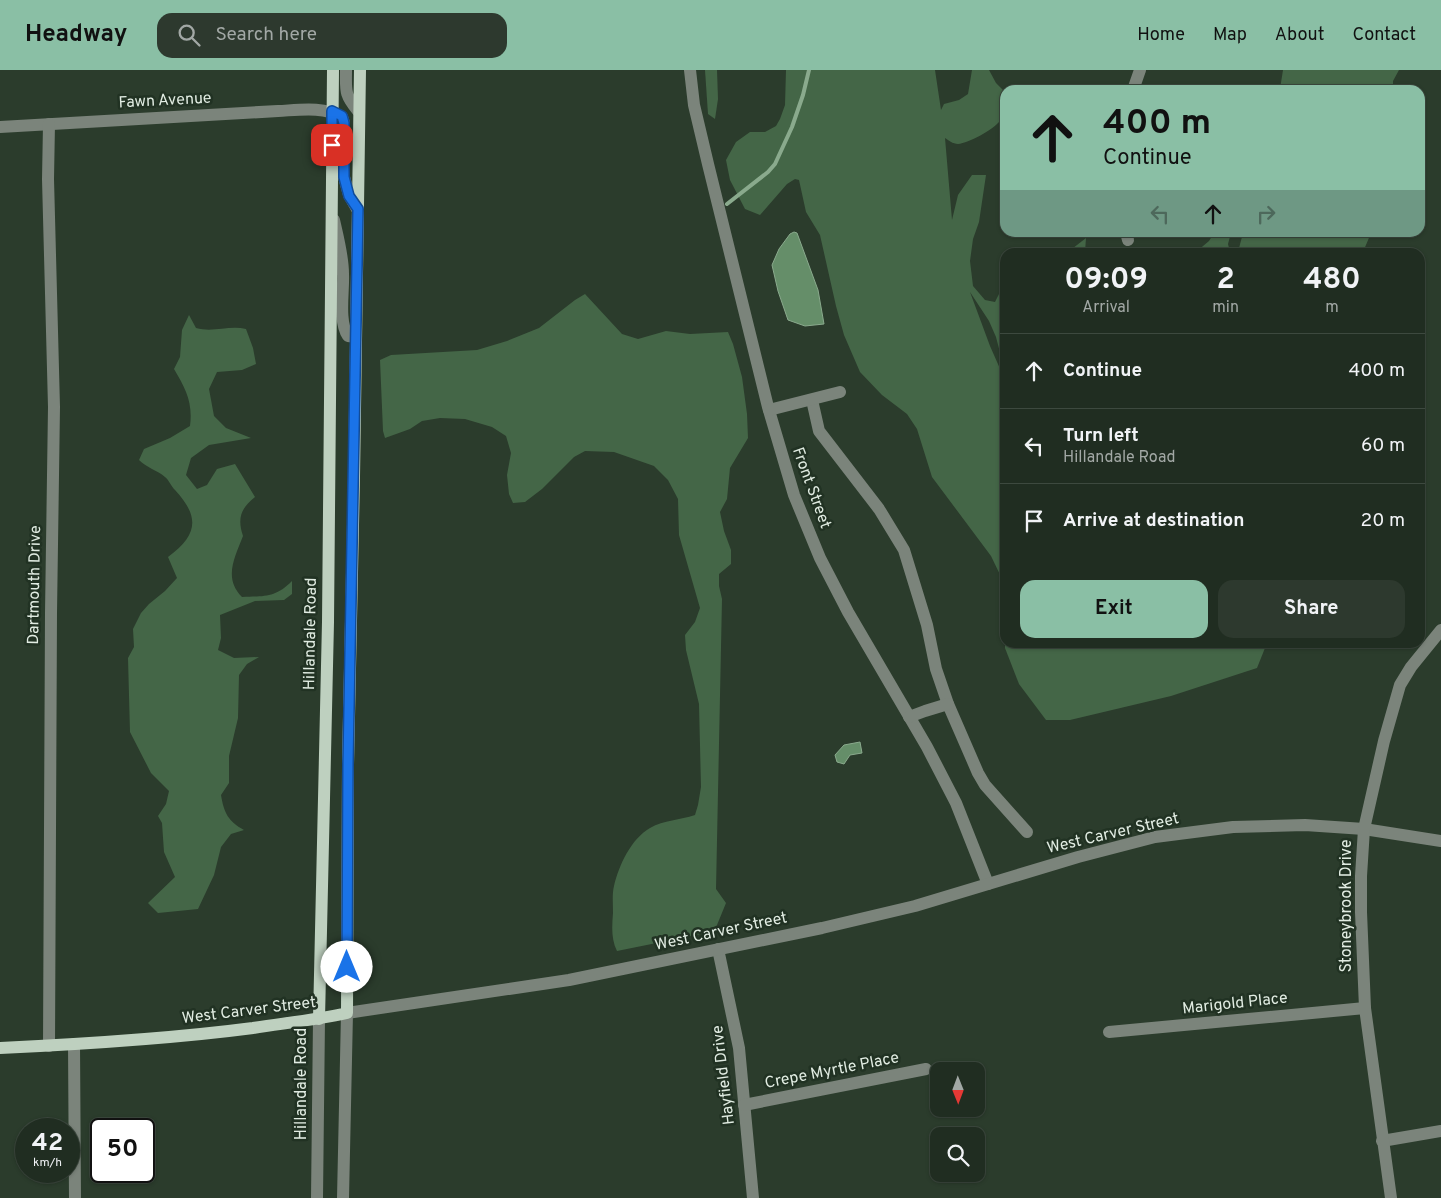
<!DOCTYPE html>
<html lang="en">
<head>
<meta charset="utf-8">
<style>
	body { margin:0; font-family:Overpass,sans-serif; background:#2d392e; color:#f1f3f6; height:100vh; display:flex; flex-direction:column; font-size:19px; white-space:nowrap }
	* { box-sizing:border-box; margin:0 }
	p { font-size:16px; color:#a2a8a5 }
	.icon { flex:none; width:28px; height:28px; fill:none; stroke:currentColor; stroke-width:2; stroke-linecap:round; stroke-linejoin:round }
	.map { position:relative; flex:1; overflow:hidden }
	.drawer { position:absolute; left:1000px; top:178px; width:425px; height:400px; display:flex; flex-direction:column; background:#202d21; border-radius:15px; box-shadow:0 1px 4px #0004,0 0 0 1px #3d493f }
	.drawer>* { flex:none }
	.banner { position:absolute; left:1000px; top:15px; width:425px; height:152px; border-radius:15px; box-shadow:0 1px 4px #0004,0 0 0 1px #3d493f; background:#8abfa5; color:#111; overflow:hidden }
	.needle { width:32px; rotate:179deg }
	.controls { position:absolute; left:930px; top:992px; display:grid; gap:10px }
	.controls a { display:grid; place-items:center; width:55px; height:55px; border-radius:10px; background:#202d21; box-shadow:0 1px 4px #0004,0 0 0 1px #3d493f; font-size:25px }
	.speed { position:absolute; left:15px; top:1048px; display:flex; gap:10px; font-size:25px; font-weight:700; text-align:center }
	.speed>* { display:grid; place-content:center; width:65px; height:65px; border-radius:50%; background:#202d21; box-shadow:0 1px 4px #0004,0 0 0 1px #3d493f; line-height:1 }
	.speed small { font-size:12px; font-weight:400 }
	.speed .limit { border:2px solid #111; border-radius:8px; background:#fff; color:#111 }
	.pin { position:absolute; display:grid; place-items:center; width:42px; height:42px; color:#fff; margin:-21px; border-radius:10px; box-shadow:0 2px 8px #0006 }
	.me { position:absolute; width:55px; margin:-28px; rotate:0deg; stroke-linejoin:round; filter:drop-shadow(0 0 4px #0008) }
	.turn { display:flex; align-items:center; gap:18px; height:105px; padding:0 20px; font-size:22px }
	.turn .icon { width:65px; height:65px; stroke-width:2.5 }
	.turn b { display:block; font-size:35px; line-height:42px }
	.lanes { display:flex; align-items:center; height:48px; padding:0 20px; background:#0003; justify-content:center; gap:25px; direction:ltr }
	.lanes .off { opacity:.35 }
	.eta { display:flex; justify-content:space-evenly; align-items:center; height:85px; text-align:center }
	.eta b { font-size:30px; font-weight:700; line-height:35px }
	.primary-button { display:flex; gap:10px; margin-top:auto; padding:10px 20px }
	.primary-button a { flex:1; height:58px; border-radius:15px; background:#8abfa5; color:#111; font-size:20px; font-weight:700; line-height:58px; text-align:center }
	.primary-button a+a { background:#2d392e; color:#f1f3f6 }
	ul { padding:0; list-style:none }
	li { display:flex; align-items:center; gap:15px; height:75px; padding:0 20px; border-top:1px solid #3d493f }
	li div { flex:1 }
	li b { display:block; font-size:19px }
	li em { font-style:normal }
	header { display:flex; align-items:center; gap:30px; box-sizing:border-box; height:70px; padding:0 25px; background:#8abfa5; color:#111 }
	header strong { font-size:24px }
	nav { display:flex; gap:28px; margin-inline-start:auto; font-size:18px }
	.search { width:350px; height:45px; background:#2d392e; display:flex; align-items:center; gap:12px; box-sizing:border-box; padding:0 18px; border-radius:15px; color:#a2a8a5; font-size:19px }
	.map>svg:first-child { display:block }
	.green { fill:#446647 }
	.water { fill:#658e69; stroke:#8aaa8d }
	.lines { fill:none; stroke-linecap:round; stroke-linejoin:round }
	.stream { stroke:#8aaa8d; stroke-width:4 }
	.minor { stroke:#7b847b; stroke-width:12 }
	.major { stroke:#bed0bf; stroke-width:12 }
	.route-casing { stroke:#114b97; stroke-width:12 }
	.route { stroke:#1a73e8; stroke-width:9 }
	.labels { text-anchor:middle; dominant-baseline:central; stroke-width:5; stroke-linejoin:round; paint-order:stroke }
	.street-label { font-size:16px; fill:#e1ece2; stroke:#213223 }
</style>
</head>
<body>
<header>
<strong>Headway</strong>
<div class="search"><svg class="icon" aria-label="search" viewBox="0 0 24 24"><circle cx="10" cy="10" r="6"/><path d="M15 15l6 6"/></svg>Search here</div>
<nav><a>Home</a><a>Map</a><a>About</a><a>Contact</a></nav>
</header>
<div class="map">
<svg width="1441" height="1128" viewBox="0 0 1441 1128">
	<rect width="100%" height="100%" fill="#2b3c2c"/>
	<g class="green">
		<path d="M705 0H717L718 29 715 49 708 44Z"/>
		<path d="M786 0H935L941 40 944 34 959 30 968 24 972 0H989L996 13 1005 22C1005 32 1006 44 999 52 992 60 969 73 958 74 953 74 948 70 945 68L952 150 958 125 972 105H986L979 152 973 169 970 191 973 216 985 230 995 232 1003 216H1005V302L996 267 989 251 970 222 990 276 1005 310V515L991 486 932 407 917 359 907 344 882 325 860 302 844 265 836 236 820 165 806 142 799 110 795 109 787 114 760 145 745 139 730 110 726 90 736 72 750 62H765L776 56 780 49 785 35Z"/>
		<path d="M1283 0H1399L1393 11V20H1261L1267 18 1280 19Z"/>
		<path d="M1214 163H1231L1228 174 1230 182H1196L1209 171Z"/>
		<path d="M1243 163V162L1371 163 1363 182H1238Z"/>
		<path d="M1086 168 1085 182H1068Z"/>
		<path d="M585 224 622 264 638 269 666 261 690 264 728 262 733 274 742 307 747 344 748 368 730 398 727 429 720 442 724 461 731 480V494L719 504V516L722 529 716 819 726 833 717 855 711 862 617 881C611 869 612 856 613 843 613 834 612 824 614 816 619 795 631 769 650 758 664 750 680 750 695 745L698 735 701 717 699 634 686 580 685 565 695 552 700 538 679 465 678 429 668 410 654 396 614 382 585 381 574 387 542 419 525 432 513 433 509 424 507 405 511 383 506 366 492 357 465 349 440 348 422 351 410 359 385 368 383 361 380 290 391 285 477 280 507 271 539 258 575 230Z"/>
		<path d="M189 245 196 258C213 263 229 255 246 259L253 278 256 294 242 300 217 302 209 319 214 346 226 358 251 368 209 375 191 388 186 405 197 419 207 415 217 399 235 394 255 427C241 438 237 448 243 466 235 487 223 508 242 527 265 526 275 528 292 511V524L284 530 255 531 220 545 221 568 218 580 234 588 259 587 247 594 239 605 238 648 229 686V713L221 725C224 743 228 751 244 760L231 764 221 777 214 805 198 839 158 843 148 833 175 807 164 782 162 753 158 746 166 734 169 721 151 703 130 662 128 588 134 577 133 559 141 543 149 534 165 521 177 508 168 487C198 465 200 447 175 420 171 416 169 410 165 407 157 400 147 398 139 390L144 379 170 368 190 356C193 333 186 319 174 299L180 287 182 260Z"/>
		<path d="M1005 573V572L1267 573 1257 598 1171 626 1070 650H1046L1019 614 1005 578Z"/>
	</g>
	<g class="water">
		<path d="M794 162 797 163 818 220 824 254 805 256 788 250 778 221 772 195 779 179 790 164Z"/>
		<path d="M860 672 862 683 850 685 844 694 837 692 835 685 844 675Z"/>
	</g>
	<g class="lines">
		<path class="stream" d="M727 134 768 102 775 94 792 57 803 25 809 0"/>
		<g class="minor">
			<path d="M346 0C346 21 344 24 358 41"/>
			<path d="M690 0 694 35 708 94 768 337 794 425 820 488 848 542 927 677 956 733 988 814"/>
			<path d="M1133 20 1140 0"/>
			<path d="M0 57 278 41C299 40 323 36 342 47L344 53V107L349 125 357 139"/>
			<path d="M334 150C338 168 343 186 343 204 344 221 338 251 348 266L356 267"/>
			<path d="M1126 162 1128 170"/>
			<path d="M812 330 819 361 879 439 904 480 927 555 936 599 948 634 978 703 985 715 1027 762"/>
			<path d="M769 340 840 322"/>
			<path d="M909 647 925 641 948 634"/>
			<path d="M718 879 739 978 753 1128"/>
			<path d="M1109 962 1365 938"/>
			<path d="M74 974 75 1128"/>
			<path d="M49 976 51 543 54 337 48 109 49 54"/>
			<path d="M744 1035 926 999"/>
			<path d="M1382 1071 1441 1061"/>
			<path d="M317 1128 319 949"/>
			<path d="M343 1128 347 943 569 910 822 858 915 836 1078 787 1155 767 1233 757 1305 755 1364 759 1441 771"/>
			<path d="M1391 1128 1365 938 1361 842V806L1364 759 1384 671 1400 615 1411 597 1441 560"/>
		</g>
		<g class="major">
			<path d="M319 949 328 552 333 0"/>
			<path d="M0 978C85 974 169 969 253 958 285 953 316 950 347 943L348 695 354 407 360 0"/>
		</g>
	</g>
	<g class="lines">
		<defs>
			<path id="route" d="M332 75V41L342 46 344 53V107L349 126 358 139 348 694 347 897"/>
		</defs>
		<use href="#route" class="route-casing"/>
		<use href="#route" class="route"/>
	</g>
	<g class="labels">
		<g class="street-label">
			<text transform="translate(165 31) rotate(-3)">Fawn Avenue</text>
			<text transform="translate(811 418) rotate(70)">Front Street</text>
			<text transform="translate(35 515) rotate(-89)">Dartmouth Drive</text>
			<text transform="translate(311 564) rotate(-89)">Hillandale Road</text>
			<text transform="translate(1113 764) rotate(-13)">West Carver Street</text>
			<text transform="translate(1347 836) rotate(-90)">Stoneybrook Drive</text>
			<text transform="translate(721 862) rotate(-12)">West Carver Street</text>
			<text transform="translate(1235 934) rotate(-6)">Marigold Place</text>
			<text transform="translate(249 941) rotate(-7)">West Carver Street</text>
			<text transform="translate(832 1001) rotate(-11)">Crepe Myrtle Place</text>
			<text transform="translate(724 1005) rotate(-97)">Hayfield Drive</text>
			<text transform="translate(302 1014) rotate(-90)">Hillandale Road</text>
		</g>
	</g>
</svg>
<div class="controls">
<a><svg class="needle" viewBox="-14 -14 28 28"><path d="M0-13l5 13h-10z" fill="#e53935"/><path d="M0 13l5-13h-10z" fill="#a2a8a5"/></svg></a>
<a><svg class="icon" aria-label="search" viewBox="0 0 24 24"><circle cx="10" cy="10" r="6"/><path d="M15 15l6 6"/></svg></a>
</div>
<div class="speed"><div>42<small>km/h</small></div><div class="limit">50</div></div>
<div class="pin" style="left:332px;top:75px;background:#d93025"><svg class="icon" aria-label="arrive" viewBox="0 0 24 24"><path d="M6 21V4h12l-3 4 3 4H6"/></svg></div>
<svg class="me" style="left:347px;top:897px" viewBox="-20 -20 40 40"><circle r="19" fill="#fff"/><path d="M0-13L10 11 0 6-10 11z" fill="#1a73e8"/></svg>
<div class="banner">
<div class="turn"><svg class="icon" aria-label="ahead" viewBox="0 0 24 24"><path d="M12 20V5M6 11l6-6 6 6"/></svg><div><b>400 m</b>Continue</div></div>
<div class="lanes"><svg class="icon off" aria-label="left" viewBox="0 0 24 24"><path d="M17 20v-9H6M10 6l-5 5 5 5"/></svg><svg class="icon" aria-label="ahead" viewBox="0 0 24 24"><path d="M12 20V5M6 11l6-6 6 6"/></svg><svg class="icon off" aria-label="right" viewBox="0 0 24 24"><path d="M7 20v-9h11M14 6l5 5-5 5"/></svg></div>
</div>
<section class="drawer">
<div class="eta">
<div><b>09:09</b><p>Arrival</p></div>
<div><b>2</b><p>min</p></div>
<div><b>480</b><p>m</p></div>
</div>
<ul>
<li><svg class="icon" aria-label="ahead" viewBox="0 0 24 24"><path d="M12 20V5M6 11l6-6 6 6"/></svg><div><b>Continue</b></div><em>400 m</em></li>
<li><svg class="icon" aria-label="left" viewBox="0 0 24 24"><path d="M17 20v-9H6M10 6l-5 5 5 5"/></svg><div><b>Turn left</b><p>Hillandale Road</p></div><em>60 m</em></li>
<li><svg class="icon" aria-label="arrive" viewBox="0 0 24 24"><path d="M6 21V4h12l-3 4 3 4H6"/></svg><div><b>Arrive at destination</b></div><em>20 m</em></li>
</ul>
<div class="primary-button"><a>Exit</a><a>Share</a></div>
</section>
</div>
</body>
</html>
